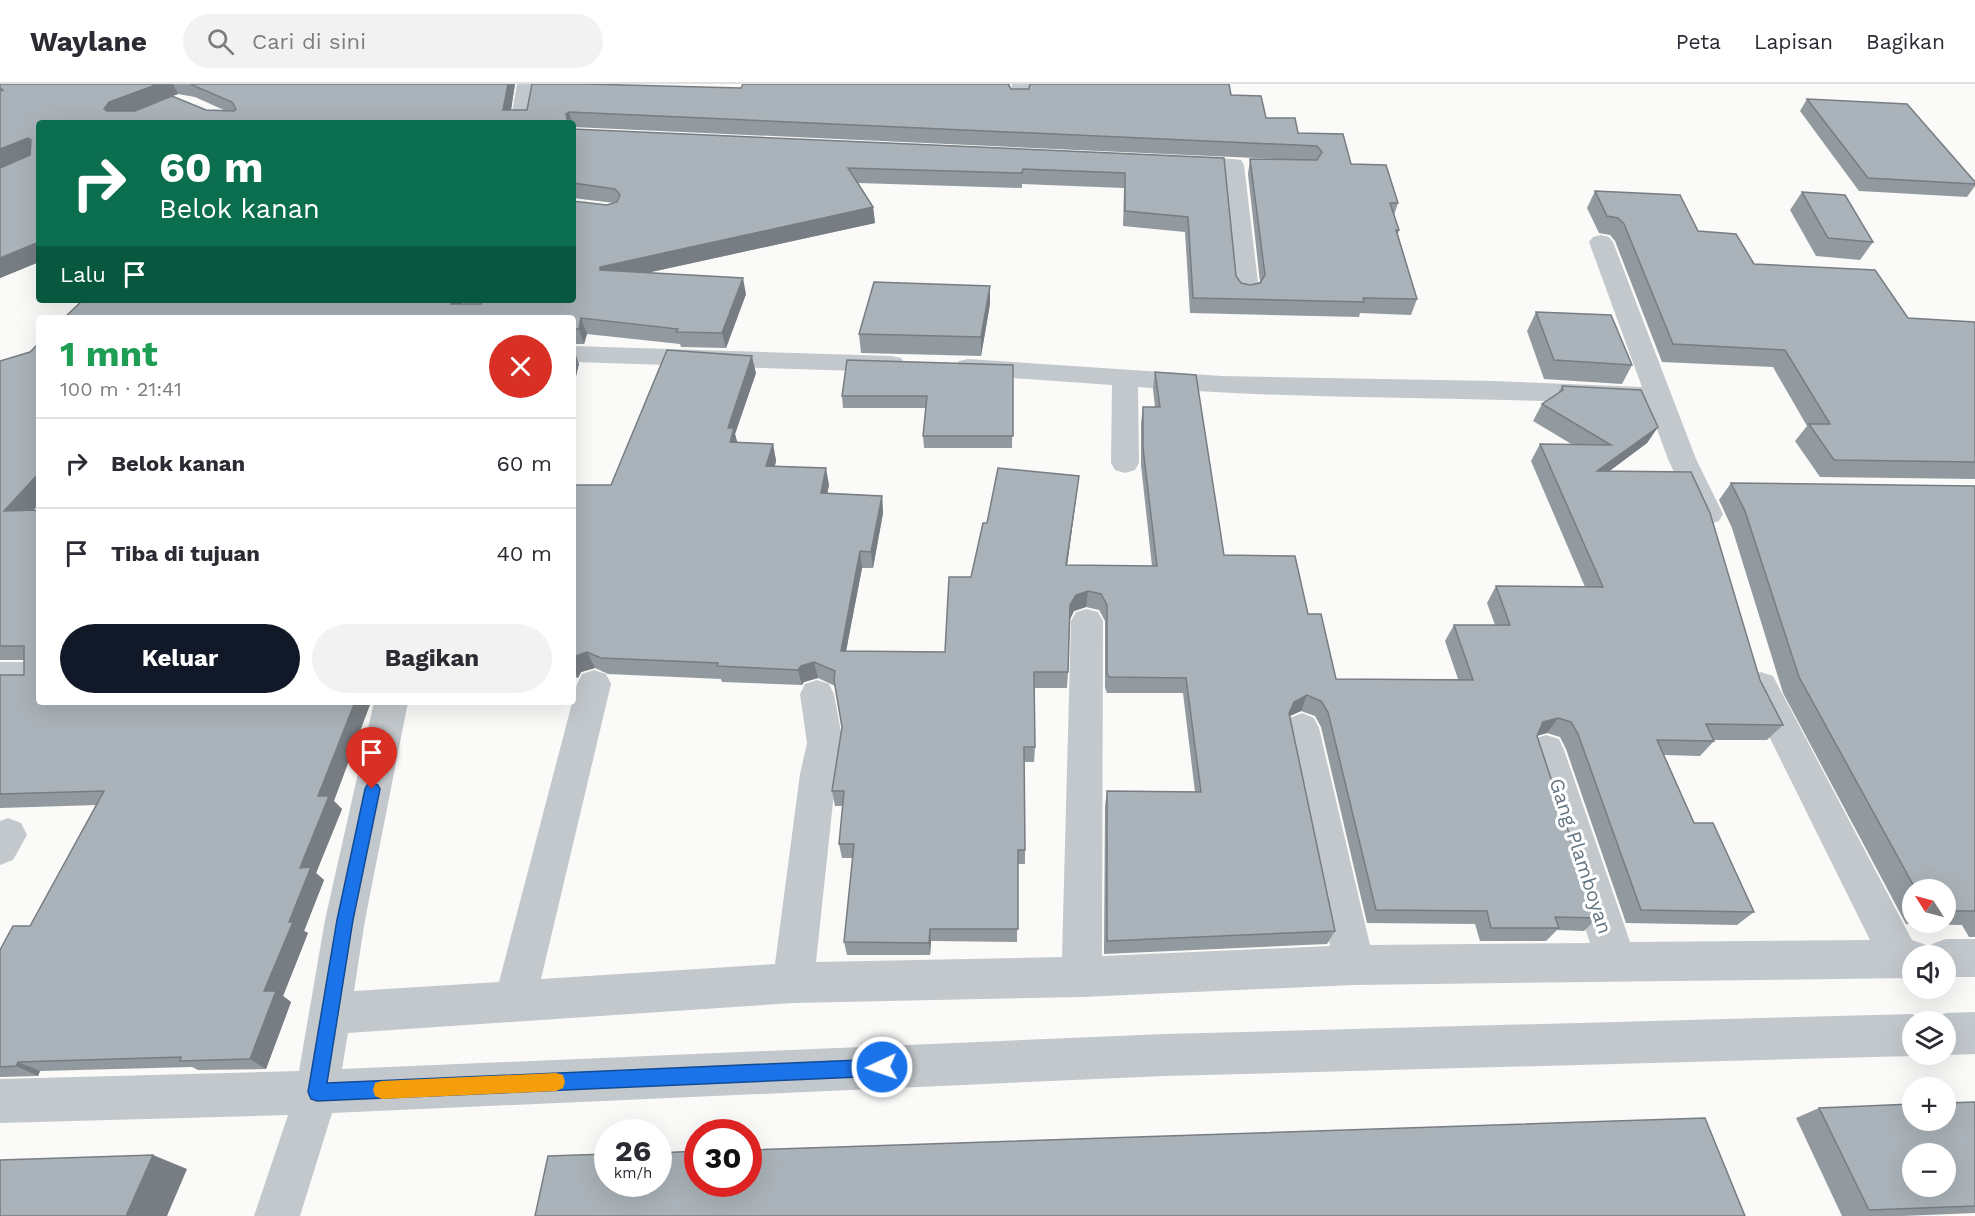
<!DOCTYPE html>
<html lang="id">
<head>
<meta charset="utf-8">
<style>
	body { margin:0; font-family:"Work Sans",sans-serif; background:#f2f2f3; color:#2b2b33; height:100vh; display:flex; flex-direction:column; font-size:22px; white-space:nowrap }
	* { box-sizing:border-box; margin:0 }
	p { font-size:20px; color:#7c7c81 }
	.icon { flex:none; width:33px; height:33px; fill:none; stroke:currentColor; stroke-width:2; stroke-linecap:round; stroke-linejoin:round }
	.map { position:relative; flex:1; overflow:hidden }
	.panel { position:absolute; left:36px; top:231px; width:540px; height:390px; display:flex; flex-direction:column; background:#fff; border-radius:6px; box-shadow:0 6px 24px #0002 }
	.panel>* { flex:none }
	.top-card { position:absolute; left:36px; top:36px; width:540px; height:183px; border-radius:6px; box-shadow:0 6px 24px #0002; background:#0b6e4f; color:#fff; overflow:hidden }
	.needle { width:39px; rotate:306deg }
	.fabs { position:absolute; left:1902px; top:795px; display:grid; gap:12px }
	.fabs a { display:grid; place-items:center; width:54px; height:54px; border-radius:50%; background:#fff; box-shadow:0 6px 24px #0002; font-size:30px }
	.speed { position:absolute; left:594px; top:1035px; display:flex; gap:12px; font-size:30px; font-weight:700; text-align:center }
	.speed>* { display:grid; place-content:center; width:78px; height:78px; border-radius:50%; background:#fff; box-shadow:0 6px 24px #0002; line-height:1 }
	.speed small { font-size:15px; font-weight:400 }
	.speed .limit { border:9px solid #d22; background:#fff; color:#111 }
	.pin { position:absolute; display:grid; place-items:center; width:51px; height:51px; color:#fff; margin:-62px -26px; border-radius:50% 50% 50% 0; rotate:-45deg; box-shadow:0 0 6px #0007 }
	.pin .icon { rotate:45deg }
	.me { position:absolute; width:66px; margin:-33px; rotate:267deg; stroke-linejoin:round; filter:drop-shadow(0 0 4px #0008) }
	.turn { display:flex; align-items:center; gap:21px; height:126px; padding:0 24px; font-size:27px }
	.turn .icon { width:78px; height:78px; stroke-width:2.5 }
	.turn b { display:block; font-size:42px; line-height:51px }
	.then { display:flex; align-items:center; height:57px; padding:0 24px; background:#0003; gap:12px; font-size:22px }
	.round { display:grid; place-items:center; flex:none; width:63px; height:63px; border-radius:32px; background:#f2f2f3 }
	.head { display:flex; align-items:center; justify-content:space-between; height:102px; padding:0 24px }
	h1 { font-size:36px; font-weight:700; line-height:45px; color:#1e9e55 }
	.primary-button { display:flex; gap:12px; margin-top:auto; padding:12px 24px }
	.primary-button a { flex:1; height:69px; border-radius:36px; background:#111827; color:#fff; font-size:24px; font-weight:700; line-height:69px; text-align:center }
	.primary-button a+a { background:#f2f2f3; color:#2b2b33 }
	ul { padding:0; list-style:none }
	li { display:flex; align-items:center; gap:18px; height:90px; padding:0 24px; border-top:2px solid #e1e1e2 }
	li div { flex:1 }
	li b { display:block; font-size:22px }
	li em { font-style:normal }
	header { display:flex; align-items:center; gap:36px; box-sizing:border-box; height:84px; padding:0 30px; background:#fff; border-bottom:2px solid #e1e1e2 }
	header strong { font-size:28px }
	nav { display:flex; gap:33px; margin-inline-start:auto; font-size:21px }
	.search { width:420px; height:54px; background:#f2f2f3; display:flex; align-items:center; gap:15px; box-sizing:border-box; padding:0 21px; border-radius:33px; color:#7c7c81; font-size:22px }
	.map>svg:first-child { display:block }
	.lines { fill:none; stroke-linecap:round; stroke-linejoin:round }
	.minor { fill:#c3c8cc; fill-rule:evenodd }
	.wall { fill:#929a9f; fill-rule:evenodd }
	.shaded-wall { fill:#777d82 }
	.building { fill:#aab3b9; stroke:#777d82; stroke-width:1.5; fill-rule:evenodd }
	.route { fill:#1a73e8; stroke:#114b97; stroke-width:1.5 }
	.slow { fill:#f59e0b }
	.labels { text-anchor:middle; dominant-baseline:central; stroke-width:6; stroke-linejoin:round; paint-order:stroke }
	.street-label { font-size:20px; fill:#657683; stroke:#fff }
</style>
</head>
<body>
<header>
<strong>Waylane</strong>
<div class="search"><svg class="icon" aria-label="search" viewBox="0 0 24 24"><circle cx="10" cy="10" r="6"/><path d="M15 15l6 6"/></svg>Cari di sini</div>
<nav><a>Peta</a><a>Lapisan</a><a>Bagikan</a></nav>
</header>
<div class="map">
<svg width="1975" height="1132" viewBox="0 0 1975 1132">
	<rect width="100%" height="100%" fill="#fafaf8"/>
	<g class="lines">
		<g class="minor">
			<path d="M517 0H537L530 39H510Z"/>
			<path d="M1012 0H1032L1027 18H1013L1010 14Z"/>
			<path d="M1180 73 1233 75 1241 76 1244 81 1259 207 1256 212 1247 214 1238 212 1235 207 1223 87 1172 84 1169 79 1172 74Z"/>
			<path d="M1601 151 1609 153 1613 158 1696 375 1723 430 1719 437 1708 441 1697 437 1668 375 1648 321C1479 312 1308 317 1138 303L1139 379 1135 386 1125 389 1115 386 1111 379 1112 301 968 291 959 289 955 283 959 277 968 275 1222 292 1495 297 1642 303 1589 158 1593 153Z"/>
			<path d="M465 216H489L486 234H460Z"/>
			<path d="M573 262 892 272 901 274 905 280 901 286 892 288 573 278Z"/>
			<path d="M1087 525 1098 528 1103 537 1102 872 1330 862 1285 644 1290 634 1302 629 1314 634 1319 644 1370 861 1590 859 1528 666 1533 655 1546 651 1559 655 1564 666 1630 858 1870 856 1744 602 1749 592 1761 588 1773 592 1912 856 1926 861 1929 867 1932 860 1946 855H1975V893H1946V872H1912V894L1354 901 1082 913 793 919 348 949 342 985 1165 950 1912 930 1928 938H1912V970H1916L1912 972 1165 992 332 1029 300 1132H254L288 1031 0 1039V995L299 987 325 836 374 618H408L365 836 354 907 499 898 577 600 582 590 594 586 606 590 611 600 541 895 775 880 800 690 807 659 800 610 805 600 817 596 829 600 834 610 843 659 836 690 816 878 1062 873 1071 537 1076 528Z"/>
			<rect x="0" y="578" width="39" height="26"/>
			<path d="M8 734 21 739 27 751 13 776 0 781V737Z"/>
			<path d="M1975 928V970L1946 971 1945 970 1946 938H1930L1931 935 1946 929Z"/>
		</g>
	</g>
	<g class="wall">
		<path d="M0 0H515L511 26H527L532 0H599L598 1 741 4 743 0H1010V2L1011 5 1231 11 1266 34 1298 49 1351 80 1398 119 1394 131 1399 146 1398 150 1417 215 1411 231 1360 229 1359 233 1190 229 1185 148 1123 142 1124 104 1022 100V104L858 99 873 123 875 139 647 189 746 210 726 264 681 263 680 260 587 250 584 260H573V234L83 216H463L462 220H481L607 121 614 119 573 114V45L1224 74 1236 192 1241 199 1250 201 1260 198 1248 90 1250 75 1299 76 573 43V39H39V178L0 194ZM178 10 195 13 226 27 206 26 172 12Z"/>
		<path d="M1807 15 1975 98V102L1967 113 1859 107 1800 27Z"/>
		<path d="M1595 107 1698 147 1754 180 1908 234 1975 238V395L1820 393 1795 357 1807 342 1773 283 1662 278 1615 157 1610 151 1599 149 1587 124Z"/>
		<path d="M1802 108 1873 158 1860 176 1816 172 1790 126Z"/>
		<path d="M990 202V220L981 272 861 269 859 250Z"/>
		<path d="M1536 228 1632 281 1622 300 1544 295 1527 247Z"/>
		<path d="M0 277 33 426 342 725 316 789 324 796 304 847 308 849 283 912 291 918 266 985 198 986 192 983 40 987 38 992 0 993V866L30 842 97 721 0 724V591H24V576H0Z"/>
		<path d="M1013 281 1012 364H924L923 352 926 324H843L842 312Z"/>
		<path d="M1155 288 1224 471 1308 530 1336 595H1458L1445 557 1454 541H1495L1487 519 1496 502 1585 503 1531 377 1540 360 1573 361 1533 337 1542 320 1558 309 1562 302 1658 343 1647 359 1609 387 1760 596 1783 641 1767 656H1714V657L1700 672 1664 671 1694 739 1754 828 1737 841 1626 839 1566 665 1560 653 1547 649 1537 652 1597 834 1584 847 1557 846 1546 857H1480L1475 840 1367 839 1321 643 1315 632 1301 627 1289 632 1335 847 1327 860 1104 870 1105 722 1107 707 1195 708 1183 609H1107L1105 604V537L1099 526 1086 523 1074 527 1070 535 1068 588 1067 604H1035V663L1034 678H1024L1025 766V780H1018L1017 858 931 857 930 871H847L844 858 853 774H842L839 760 843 722H835L832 707 842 643 835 602 818 594 804 598 802 601 722 598 721 595 608 590 595 584 581 588 578 594 573 593V401H611L756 289 735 350 737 358 773 360 776 377 775 382 829 401 827 409 882 412 883 429 873 484H862L846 567 945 568 971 493 987 439 1079 392 1067 481 1152 482 1141 381V339L1143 323H1155L1153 305Z"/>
		<path d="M1731 399 1975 402V853H1969L1962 841 1906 840 1783 609 1732 444 1719 416ZM1912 806H1946V838H1912Z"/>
		<path d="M1975 1018V1129L1902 1132H1842L1796 1034 1819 1024Z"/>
	</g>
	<g class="shaded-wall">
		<path d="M158 0H173L178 10 118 33 114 39 104 25 109 18Z"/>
		<path d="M508 0H515L509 39 503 26Z"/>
		<path d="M569 28 572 39H568L566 30Z"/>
		<path d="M28 54 38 69 0 84V65Z"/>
		<path d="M873 123 875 139 605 198 600 186V183Z"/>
		<path d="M39 158V178L0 194V174Z"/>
		<path d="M743 194 746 210 726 264 722 249Z"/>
		<path d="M990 202V220L981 272V253Z"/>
		<path d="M452 216H463L459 234 451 220Z"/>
		<path d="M581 234 587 250 584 260 579 245Z"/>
		<path d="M574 265 579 280 573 306V267Z"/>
		<path d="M752 272 756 289 735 350 738 361 730 358 728 344Z"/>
		<path d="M1658 343 1647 359 1587 404 1597 387Z"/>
		<path d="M773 360 776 377 770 399 766 382Z"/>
		<path d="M826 384 829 401 824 426 821 409Z"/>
		<path d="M39 389V420L19 442 4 427Z"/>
		<path d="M1079 392 1077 408 1065 497 1066 481Z"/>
		<path d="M882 412 883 429 873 484 871 468Z"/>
		<path d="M860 467 862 484 843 583 841 567Z"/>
		<path d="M1088 507 1086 523 1074 527 1069 537 1070 521 1076 511Z"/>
		<path d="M587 568 595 584 581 588 578 594 573 584V573Z"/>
		<path d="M814 578 818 594 804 598 802 601 798 586 801 582Z"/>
		<path d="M1307 611 1301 627 1288 633 1283 644 1294 618Z"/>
		<path d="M355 618H371L334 717 342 725 316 789 324 796 304 847 308 849 283 912 291 918 266 985 250 975 264 907 289 838 300 784 318 712Z"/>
		<path d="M1558 634 1547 649 1532 653 1543 638Z"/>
		<path d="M930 845 931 857 930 871 929 859Z"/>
		<path d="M18 978 40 987 38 992 16 982Z"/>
		<path d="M153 1071 187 1085 167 1132H126Z"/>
	</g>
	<g class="building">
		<path d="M0 0H158L109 18 104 25 107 27H135L172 12 206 26 234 27 236 25 232 18 190 0H508L503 26H527L532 0H586L741 4 743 0H1008L1011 5H1029L1030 0H1229L1231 11 1261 12 1266 34H1295L1298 49 1343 50 1351 80 1386 81 1398 119H1390L1399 146H1396L1417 215 1363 214 1364 218 1193 214 1188 133 1125 127V89L1023 85 1022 89 848 84 873 123 600 183V186L743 194 722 249 676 248 678 245 581 234 579 245H573V234H64L83 216H452L451 220H481L482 216H573V117L607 121 617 118 620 111 615 105 573 99V45L1224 74 1236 192 1241 199 1250 201 1260 199 1265 191 1250 75 1317 76 1322 68 1317 62 569 28 566 30 568 39H39V158L0 174V84L30 71 31 56 28 54 0 65V7L3 6 0 4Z"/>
		<path d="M1807 15 1907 20 1975 98V100L1868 94Z"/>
		<path d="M1595 107 1680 111 1698 147 1736 150 1754 180 1875 186 1908 234 1975 238V378L1834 376 1809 340H1830L1785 266 1673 260 1624 140 1618 134 1607 132Z"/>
		<path d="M1802 108 1845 111 1873 158 1828 154Z"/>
		<path d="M874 198 990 202 981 253 859 250Z"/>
		<path d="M1536 228 1611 231 1632 281 1554 276Z"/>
		<path d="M39 259V389L4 427 39 426V618H355L318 712H329L300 784 311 783 289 838H293L264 907H276L250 975 180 977 181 973 18 978 16 982 0 983V866L13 842H30L104 707 0 710V591H24V562H0V277L30 268Z"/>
		<path d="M667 266 752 272 728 344H734L730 358 773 360 766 382 826 384 821 409 882 412 871 468 860 467 841 567 945 568 949 493H971L983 439H987L998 384 1079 392 1066 481 1157 482 1143 364V323H1160L1155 288 1196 291 1224 471 1295 472 1308 530H1321L1336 595 1473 596 1454 541H1510L1496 502 1603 503 1540 360 1611 361 1542 320 1563 306 1562 302 1641 306 1658 343 1597 387 1691 388 1710 429 1760 596 1783 641 1706 640 1714 657 1657 656 1694 739H1713L1754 828 1641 826 1578 650 1571 638 1558 634 1543 638 1537 652 1597 834 1555 833 1559 844H1491L1487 827 1376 826 1328 628 1321 617 1307 611 1294 618 1289 629 1335 847 1107 857V707L1201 708 1186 594 1109 593 1107 589V521L1101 510 1088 507 1076 511 1070 521 1068 588H1034L1035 663H1024L1025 766H1018V845H930L929 859 844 858 854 760H839L844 707H832L842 643 834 596 835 587 814 578 801 582 798 586 717 582 718 579 601 574 587 568 573 573V401H611Z"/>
		<path d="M847 276 1013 281V352H923L927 312H842Z"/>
		<path d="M1731 399 1975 402V827H1946V806H1916L1799 593 1745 427Z"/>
		<path d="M1975 1018V1122L1869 1126 1819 1024 1912 1020V1036H1946V1019ZM1912 1070H1946V1102H1912Z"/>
		<path d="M1705 1034 1745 1132H535L548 1072 608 1070V1100H658V1069L698 1067V1100H748V1066Z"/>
		<path d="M153 1071 126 1132H0V1076Z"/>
	</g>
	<path class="route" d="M372 699 378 701 380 705 353 836 327 999 882 975 888 977 891 983 888 990 882 992 317 1017 311 1015 308 1008 337 836 365 705 367 701Z"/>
	<path class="slow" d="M556 989 563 991 565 998 563 1004 556 1007 382 1015 375 1012 373 1006 375 999 382 997Z"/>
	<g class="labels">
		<g class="street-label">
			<text transform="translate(1581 772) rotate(72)">Gang Plamboyan</text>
		</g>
	</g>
</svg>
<div class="fabs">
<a><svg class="needle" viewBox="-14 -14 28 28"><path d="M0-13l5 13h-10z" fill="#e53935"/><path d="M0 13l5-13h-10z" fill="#7c7c81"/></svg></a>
<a><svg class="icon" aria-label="sound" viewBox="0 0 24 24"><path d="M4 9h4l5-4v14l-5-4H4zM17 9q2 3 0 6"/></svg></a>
<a><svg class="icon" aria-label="layers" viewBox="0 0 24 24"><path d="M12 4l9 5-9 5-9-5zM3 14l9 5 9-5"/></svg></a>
<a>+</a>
<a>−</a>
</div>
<div class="speed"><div>26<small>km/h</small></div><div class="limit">30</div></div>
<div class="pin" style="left:372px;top:705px;background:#d93025"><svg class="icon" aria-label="arrive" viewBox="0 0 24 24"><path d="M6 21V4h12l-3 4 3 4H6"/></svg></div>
<svg class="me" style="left:882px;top:983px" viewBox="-20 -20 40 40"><circle r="17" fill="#1a73e8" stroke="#fff" stroke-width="3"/><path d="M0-11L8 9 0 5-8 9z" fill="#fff"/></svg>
<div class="top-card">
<div class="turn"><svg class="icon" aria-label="right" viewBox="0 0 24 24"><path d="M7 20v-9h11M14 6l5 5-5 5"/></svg><div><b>60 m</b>Belok kanan</div></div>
<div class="then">Lalu<svg class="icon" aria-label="arrive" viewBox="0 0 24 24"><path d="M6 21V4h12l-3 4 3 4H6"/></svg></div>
</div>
<section class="panel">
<div class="head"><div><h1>1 mnt</h1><p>100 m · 21:41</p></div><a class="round" style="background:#d93025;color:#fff"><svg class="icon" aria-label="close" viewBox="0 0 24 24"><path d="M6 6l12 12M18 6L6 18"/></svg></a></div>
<ul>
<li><svg class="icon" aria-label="right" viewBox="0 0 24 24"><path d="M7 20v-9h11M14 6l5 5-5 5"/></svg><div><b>Belok kanan</b></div><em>60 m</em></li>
<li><svg class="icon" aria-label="arrive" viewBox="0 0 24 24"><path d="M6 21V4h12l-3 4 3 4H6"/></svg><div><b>Tiba di tujuan</b></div><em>40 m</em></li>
</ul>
<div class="primary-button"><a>Keluar</a><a>Bagikan</a></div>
</section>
</div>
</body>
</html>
